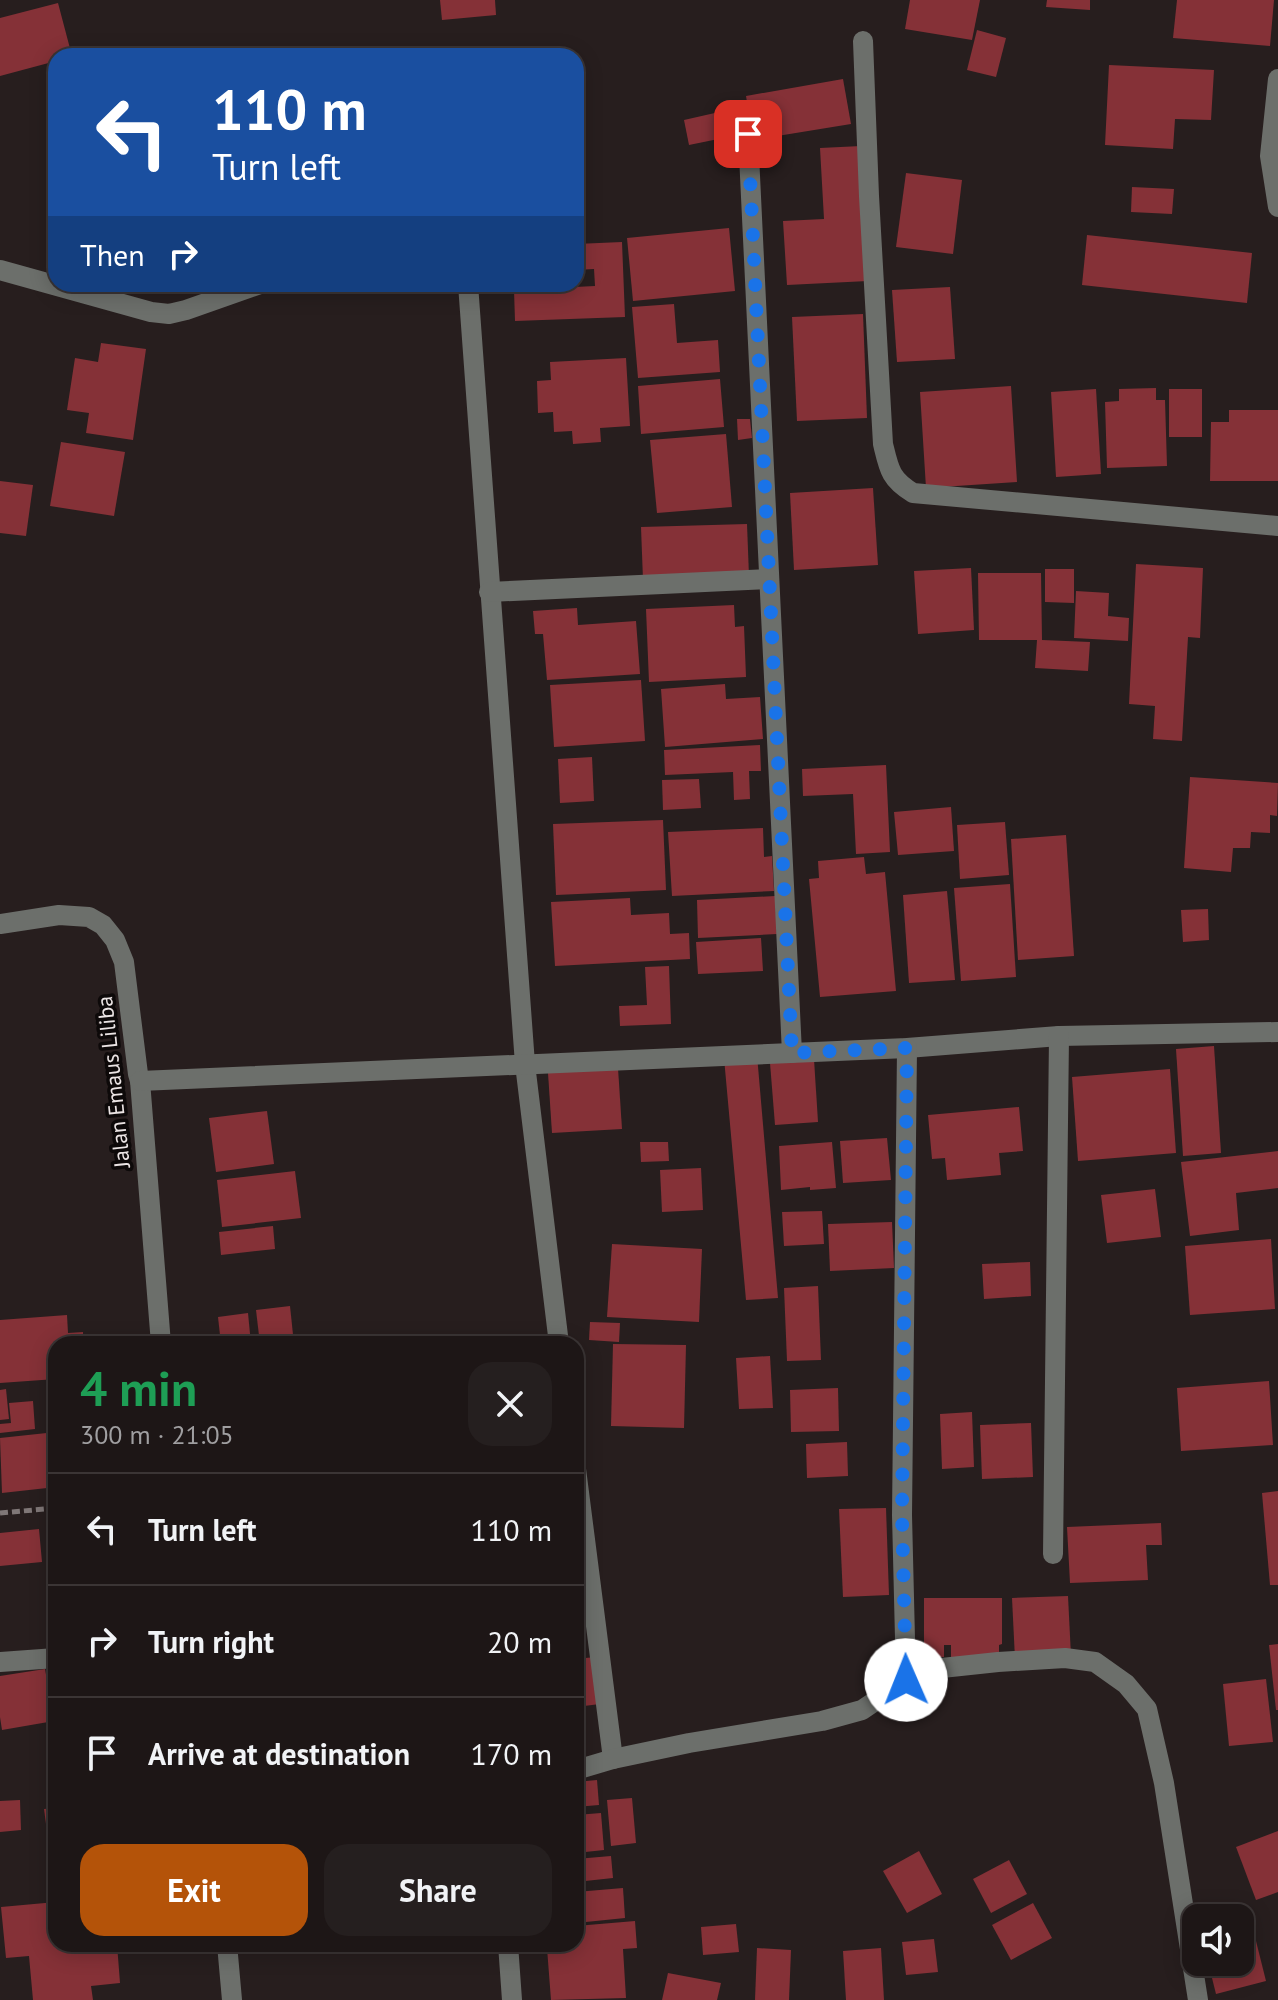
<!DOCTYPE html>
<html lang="en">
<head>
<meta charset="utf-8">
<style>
	body { margin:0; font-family:"PT Sans",sans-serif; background:#251f1f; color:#f1f3f6; height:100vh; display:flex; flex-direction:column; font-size:30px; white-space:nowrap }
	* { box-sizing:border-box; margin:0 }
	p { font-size:26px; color:#a09fa1 }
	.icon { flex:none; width:44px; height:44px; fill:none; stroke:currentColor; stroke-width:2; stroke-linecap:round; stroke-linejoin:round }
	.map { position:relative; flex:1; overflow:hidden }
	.details { position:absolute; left:48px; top:1336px; width:536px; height:616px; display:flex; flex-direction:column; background:#1d1616; border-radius:24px; box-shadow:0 4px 20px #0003,0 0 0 2px #3b3535 }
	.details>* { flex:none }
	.banner { position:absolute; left:48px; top:48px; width:536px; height:244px; border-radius:24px; box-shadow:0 4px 20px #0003,0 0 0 2px #3b3535; background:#1a4fa0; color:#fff; overflow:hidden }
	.tools { position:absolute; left:1182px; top:1904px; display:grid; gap:16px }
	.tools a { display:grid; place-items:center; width:72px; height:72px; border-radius:16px; background:#1d1616; box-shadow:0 4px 20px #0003,0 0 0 2px #3b3535; font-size:40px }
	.pin { position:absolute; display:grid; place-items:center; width:68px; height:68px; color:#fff; margin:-34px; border-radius:16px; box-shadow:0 4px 12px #0006 }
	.me { position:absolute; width:88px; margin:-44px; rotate:359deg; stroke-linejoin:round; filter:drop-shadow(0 0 6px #0008) }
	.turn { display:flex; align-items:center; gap:28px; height:168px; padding:0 32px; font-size:36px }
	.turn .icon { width:104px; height:104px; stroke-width:2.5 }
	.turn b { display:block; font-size:56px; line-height:68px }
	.then { display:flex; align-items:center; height:76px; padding:0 32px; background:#0003; gap:16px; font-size:30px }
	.round { display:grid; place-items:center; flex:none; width:84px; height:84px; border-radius:24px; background:#251f1f }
	.headline { display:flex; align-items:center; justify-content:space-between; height:136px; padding:0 32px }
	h1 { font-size:48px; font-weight:600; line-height:60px; color:#1e9e55 }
	.primary-button { display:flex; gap:16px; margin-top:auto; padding:16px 32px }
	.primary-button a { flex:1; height:92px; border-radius:24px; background:#b45309; color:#fff; font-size:32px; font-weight:600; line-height:92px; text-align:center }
	.primary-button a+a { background:#251f1f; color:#f1f3f6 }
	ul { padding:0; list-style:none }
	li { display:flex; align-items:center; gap:24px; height:112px; padding:0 32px; border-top:2px solid #3b3535 }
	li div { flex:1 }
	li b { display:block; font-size:30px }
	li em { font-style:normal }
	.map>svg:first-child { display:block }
	.building { fill:#853137 }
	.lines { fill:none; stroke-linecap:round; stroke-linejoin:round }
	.path { stroke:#7f7777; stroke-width:5; stroke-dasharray:8 4; stroke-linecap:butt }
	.minor { stroke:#6c6f6b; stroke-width:20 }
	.route { stroke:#1a73e8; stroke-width:14; stroke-dasharray:0 25.2 }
	.labels { text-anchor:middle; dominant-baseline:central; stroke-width:7; stroke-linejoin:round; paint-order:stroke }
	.street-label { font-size:22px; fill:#ebe4e4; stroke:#0d0909 }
</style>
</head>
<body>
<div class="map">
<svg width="1278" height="2000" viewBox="0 0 1278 2000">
	<rect width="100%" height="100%" fill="#271e1e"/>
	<g class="building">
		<path d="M440 0H495L496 15 442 20Z"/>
		<path d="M910 0H980L972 40 905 29Z"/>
		<path d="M1047 0H1090V10L1046 7Z"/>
		<path d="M1177 0H1274L1270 46 1173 38Z"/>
		<path d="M58 3 72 56H56V61L0 76V18Z"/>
		<path d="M977 30 1006 38 996 77 967 70Z"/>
		<path d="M1109 65 1214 70 1211 120 1175 119 1173 149 1105 145Z"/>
		<path d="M843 79 851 124 753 140 746 96Z"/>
		<path d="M728 110 733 136 689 145 684 120Z"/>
		<path d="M861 146 868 281 787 285 783 221 824 219 820 148Z"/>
		<path d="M906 173 962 180 953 254 896 247Z"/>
		<path d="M1132 187 1174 189 1172 214 1131 212Z"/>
		<path d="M729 228 735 291 633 301 627 238Z"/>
		<path d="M1087 235 1252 253 1247 303 1082 285Z"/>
		<path d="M622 242 625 317 515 321 514 290 595 286 594 269 576 270V244Z"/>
		<path d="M950 287 955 359 897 362 892 290Z"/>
		<path d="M674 304 677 343 718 340 720 372 638 378 632 307Z"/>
		<path d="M863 314 867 418 797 421 792 317Z"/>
		<path d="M101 343 146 349 133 440 86 433 89 413 67 410 75 358 98 362Z"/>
		<path d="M626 358 630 426 600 428 601 442 573 444 572 431 554 432 553 412 538 413 537 381 551 380 550 362Z"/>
		<path d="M720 379 724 427 641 434 638 386Z"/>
		<path d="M1011 386 1017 482 926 488 920 392Z"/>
		<path d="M1156 388V400H1165L1167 466 1107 468 1105 402 1119 401V389Z"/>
		<path d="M1096 389 1101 474 1056 477 1051 392Z"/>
		<rect x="1169" y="389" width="33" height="48"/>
		<path d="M1229 410H1278V481H1210L1211 422H1229Z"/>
		<path d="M737 419H750L752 438 738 440Z"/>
		<path d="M726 434 732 507 657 513 650 440Z"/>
		<path d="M61 442 125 452 114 516 50 506Z"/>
		<path d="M0 481 33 485 26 536 0 533Z"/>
		<path d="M873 488 878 565 794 570 790 493Z"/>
		<path d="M747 524 749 576 643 580 641 527Z"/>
		<path d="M1136 564 1203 568 1200 638 1188 637 1182 741 1153 739 1155 706 1129 704Z"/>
		<path d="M971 568 974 630 918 634 914 571Z"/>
		<path d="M1045 569H1074V603L1045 602Z"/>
		<path d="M978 573H1041L1042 640 1090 642 1088 671 1035 668 1037 640H979Z"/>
		<path d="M1076 591 1109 593 1108 616 1129 618 1128 641 1074 638Z"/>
		<path d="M734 605 735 627 744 626 746 677 649 682 646 609Z"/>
		<path d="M577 608 578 625 636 621 640 674 547 680 543 634H535L533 611Z"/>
		<path d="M641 680 645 741 554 747 550 685Z"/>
		<path d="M725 684 726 699 760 697 763 739 665 747 661 689Z"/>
		<path d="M760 745 761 771H749L750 799 734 800 733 772 665 775 664 750Z"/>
		<path d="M592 757 594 801 560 803 558 759Z"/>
		<path d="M886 765 890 852 856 854 853 794 803 796 802 769Z"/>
		<path d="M1190 777 1278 783 1277 816 1270 815V833L1251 832 1250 848H1233L1231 872 1184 868Z"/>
		<path d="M699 779 701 808 663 810 662 780Z"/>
		<path d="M951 807 954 851 898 855 894 812Z"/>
		<path d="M663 820 666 890 556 895 553 824Z"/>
		<path d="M1005 822 1009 875 960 879 957 825Z"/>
		<path d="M763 828 764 857 772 856 774 891 672 896 668 832Z"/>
		<path d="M1066 835 1074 956 1018 960 1011 839Z"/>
		<path d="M864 857 866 874 885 872 896 991 820 997 809 879 819 878 818 861Z"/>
		<path d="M1010 884 1016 977 961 981 954 888Z"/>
		<path d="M947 891 955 980 909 983 903 895Z"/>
		<path d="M775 896 777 934 698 938 697 900Z"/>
		<path d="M630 898 631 915 669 913 670 934 689 933 690 959 555 966 551 902Z"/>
		<path d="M1208 909 1209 940 1183 942 1181 910Z"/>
		<path d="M761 938 763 971 698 974 696 942Z"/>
		<path d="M669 966 671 1024 620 1026 619 1006 647 1005 645 967Z"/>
		<path d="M1214 1046 1221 1153 1183 1156 1176 1049Z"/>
		<path d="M757 1055 778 1298 746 1300 724 1058Z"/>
		<path d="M814 1059 818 1122 775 1125 770 1063Z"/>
		<path d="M618 1068 622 1129 552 1133 548 1073Z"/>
		<path d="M1170 1069 1176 1153 1078 1161 1072 1077Z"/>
		<path d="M1019 1107 1023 1151 999 1153 1001 1175 947 1180 945 1158 932 1159 928 1115Z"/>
		<path d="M267 1111 274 1164 216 1172 209 1118Z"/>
		<path d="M887 1138 891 1180 843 1183 840 1141Z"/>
		<path d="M640 1142H668L669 1161 641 1162Z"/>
		<path d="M832 1142 836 1188 810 1190V1187L781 1190 779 1146Z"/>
		<path d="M1278 1151V1188L1236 1193 1239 1230 1190 1236 1181 1162Z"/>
		<path d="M701 1168 703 1210 662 1212 660 1170Z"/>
		<path d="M295 1171 301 1218 222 1227 217 1180Z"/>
		<path d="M1155 1189 1161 1237 1107 1243 1101 1195Z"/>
		<path d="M822 1211 824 1244 784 1246 782 1212Z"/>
		<path d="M892 1222 894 1268 830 1271 828 1224Z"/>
		<path d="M273 1226 275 1249 221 1255 219 1232Z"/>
		<path d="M1271 1239 1275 1309 1190 1315 1185 1246Z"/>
		<path d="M612 1244 702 1249 699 1322 607 1317Z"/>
		<path d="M1030 1262 1031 1296 984 1299 982 1264Z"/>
		<path d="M818 1286 821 1360 787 1361 784 1288Z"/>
		<path d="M290 1306 294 1344H260L256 1310Z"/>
		<path d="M248 1313 251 1344H221L218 1317Z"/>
		<path d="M67 1315 68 1333 83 1332V1344H56V1379L0 1383V1320Z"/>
		<path d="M590 1322 620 1323 619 1342 589 1340Z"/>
		<path d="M544 1336 545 1344H456V1342Z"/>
		<path d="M613 1344 686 1345 684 1428 611 1426Z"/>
		<path d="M770 1356 773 1408 739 1409 736 1358Z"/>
		<path d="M1269 1381 1273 1445 1181 1451 1177 1388Z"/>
		<path d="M838 1388 839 1431 791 1432 790 1390Z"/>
		<path d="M6 1389 9 1419 0 1420V1390Z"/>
		<path d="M33 1401 35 1429 0 1433V1424L11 1423 9 1403Z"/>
		<path d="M972 1412 974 1467 942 1469 940 1414Z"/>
		<path d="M1031 1423 1033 1477 982 1479 980 1425Z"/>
		<path d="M56 1432V1487L2 1493 0 1438Z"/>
		<path d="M847 1442 848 1476 807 1478 806 1444Z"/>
		<path d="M1278 1491V1585H1270L1262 1493Z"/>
		<path d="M886 1508 889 1595 843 1597 839 1509Z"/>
		<path d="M1161 1523 1162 1545H1146L1148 1580 1070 1583 1067 1527Z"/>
		<path d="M39 1529 42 1562 0 1566V1533Z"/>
		<path d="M1068 1596 1071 1656 1015 1659 1012 1598Z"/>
		<path d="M924 1598H1002V1644L999 1645V1658L951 1659V1645H944V1657H924Z"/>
		<path d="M1278 1644V1710H1276L1269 1645Z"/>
		<path d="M595 1657 600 1704 576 1707V1659Z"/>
		<path d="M45 1669 54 1721 2 1730 0 1717V1676Z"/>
		<path d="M1266 1679 1273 1742 1229 1746 1223 1684Z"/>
		<path d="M597 1780 599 1805 576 1807V1782Z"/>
		<path d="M632 1798 636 1843 611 1846 607 1800Z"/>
		<path d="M20 1800 21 1830 0 1832V1801Z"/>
		<path d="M56 1808V1838L48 1839 44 1809Z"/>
		<path d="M601 1813 604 1850 576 1853V1815Z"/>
		<path d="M1278 1831V1892L1256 1900 1236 1847Z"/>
		<path d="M919 1851 942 1894 907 1913 883 1871Z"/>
		<path d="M611 1856 613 1878 576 1882V1859Z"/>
		<path d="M1009 1860 1027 1894 991 1913 973 1879Z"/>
		<path d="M623 1888 625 1918 576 1923V1892Z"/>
		<path d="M56 1902V1944H117L120 1983 91 1986 93 2000H33L29 1956 6 1958 1 1907Z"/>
		<path d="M1033 1903 1052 1938 1011 1960 992 1925Z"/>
		<path d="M1250 1917 1266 1981 1216 1994 1208 1962H1240V1920Z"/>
		<path d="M635 1921 637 1948 623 1949 626 1998 551 2000 547 1948 574 1946V1944H576V1926Z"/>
		<path d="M736 1924 739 1952 703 1955 701 1927Z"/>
		<path d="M934 1939 938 1972 906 1975 902 1942Z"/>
		<path d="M757 1948 791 1950 789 2000H755Z"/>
		<path d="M881 1948 884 2000H846L843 1951Z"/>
		<path d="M668 1973 721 1983 717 2000H662Z"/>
	</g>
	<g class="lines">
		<path class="path" d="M0 1513 56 1508"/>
		<g class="minor">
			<path d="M863 41 869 196 883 444C889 469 890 479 913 493L1278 526"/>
			<path d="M1278 79 1270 156 1278 207"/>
			<path d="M748 134 792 1053"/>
			<path d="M0 270 151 312 169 314 186 310 260 284"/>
			<path d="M468 284 525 1064 559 1344"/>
			<path d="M489 592 769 579"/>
			<path d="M0 924 59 915 89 917 103 925 115 940 124 962 138 1074 140 1081 161 1344"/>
			<path d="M140 1081 907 1048 1059 1036 1278 1032"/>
			<path d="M576 1469 613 1759"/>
			<path d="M1053 1554 1059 1036"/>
			<path d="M0 1662 56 1658"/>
			<path d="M906 1680 923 1670 998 1662 1065 1658 1095 1662 1126 1684 1147 1709 1164 1783 1198 2000"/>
			<path d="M576 1770 613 1759 689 1743 822 1721 862 1710 906 1680 902 1515 907 1048"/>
			<path d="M227 1944 232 2000"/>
			<path d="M508 1944 512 2000"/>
		</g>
	</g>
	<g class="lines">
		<path class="route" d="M748 134 792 1053 907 1048 902 1515 906 1680"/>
	</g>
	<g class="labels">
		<g class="street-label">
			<text transform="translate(113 1082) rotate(-96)">Jalan Emaus Liliba</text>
		</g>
	</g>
</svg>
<div class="tools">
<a><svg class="icon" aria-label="sound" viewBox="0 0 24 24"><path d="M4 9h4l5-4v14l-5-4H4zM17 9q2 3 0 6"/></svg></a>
</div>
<div class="pin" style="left:748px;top:134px;background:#d93025"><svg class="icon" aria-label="arrive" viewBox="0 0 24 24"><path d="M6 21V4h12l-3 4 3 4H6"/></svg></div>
<svg class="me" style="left:906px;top:1680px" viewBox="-20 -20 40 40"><circle r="19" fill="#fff"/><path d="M0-13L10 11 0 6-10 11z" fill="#1a73e8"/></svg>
<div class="banner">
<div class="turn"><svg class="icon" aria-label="left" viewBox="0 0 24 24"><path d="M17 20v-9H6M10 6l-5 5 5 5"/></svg><div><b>110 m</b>Turn left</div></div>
<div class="then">Then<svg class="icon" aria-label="right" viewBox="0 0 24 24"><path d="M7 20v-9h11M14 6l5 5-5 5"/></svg></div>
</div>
<section class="details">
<div class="headline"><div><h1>4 min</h1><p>300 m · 21:05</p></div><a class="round"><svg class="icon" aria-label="close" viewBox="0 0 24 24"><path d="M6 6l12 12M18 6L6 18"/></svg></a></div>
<ul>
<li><svg class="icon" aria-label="left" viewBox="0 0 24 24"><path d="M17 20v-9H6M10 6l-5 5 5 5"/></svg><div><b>Turn left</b></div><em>110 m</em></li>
<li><svg class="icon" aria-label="right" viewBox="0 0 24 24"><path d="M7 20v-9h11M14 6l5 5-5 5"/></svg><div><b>Turn right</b></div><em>20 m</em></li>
<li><svg class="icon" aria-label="arrive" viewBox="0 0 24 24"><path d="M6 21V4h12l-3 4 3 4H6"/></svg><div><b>Arrive at destination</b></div><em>170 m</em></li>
</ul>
<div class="primary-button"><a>Exit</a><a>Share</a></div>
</section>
</div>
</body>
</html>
